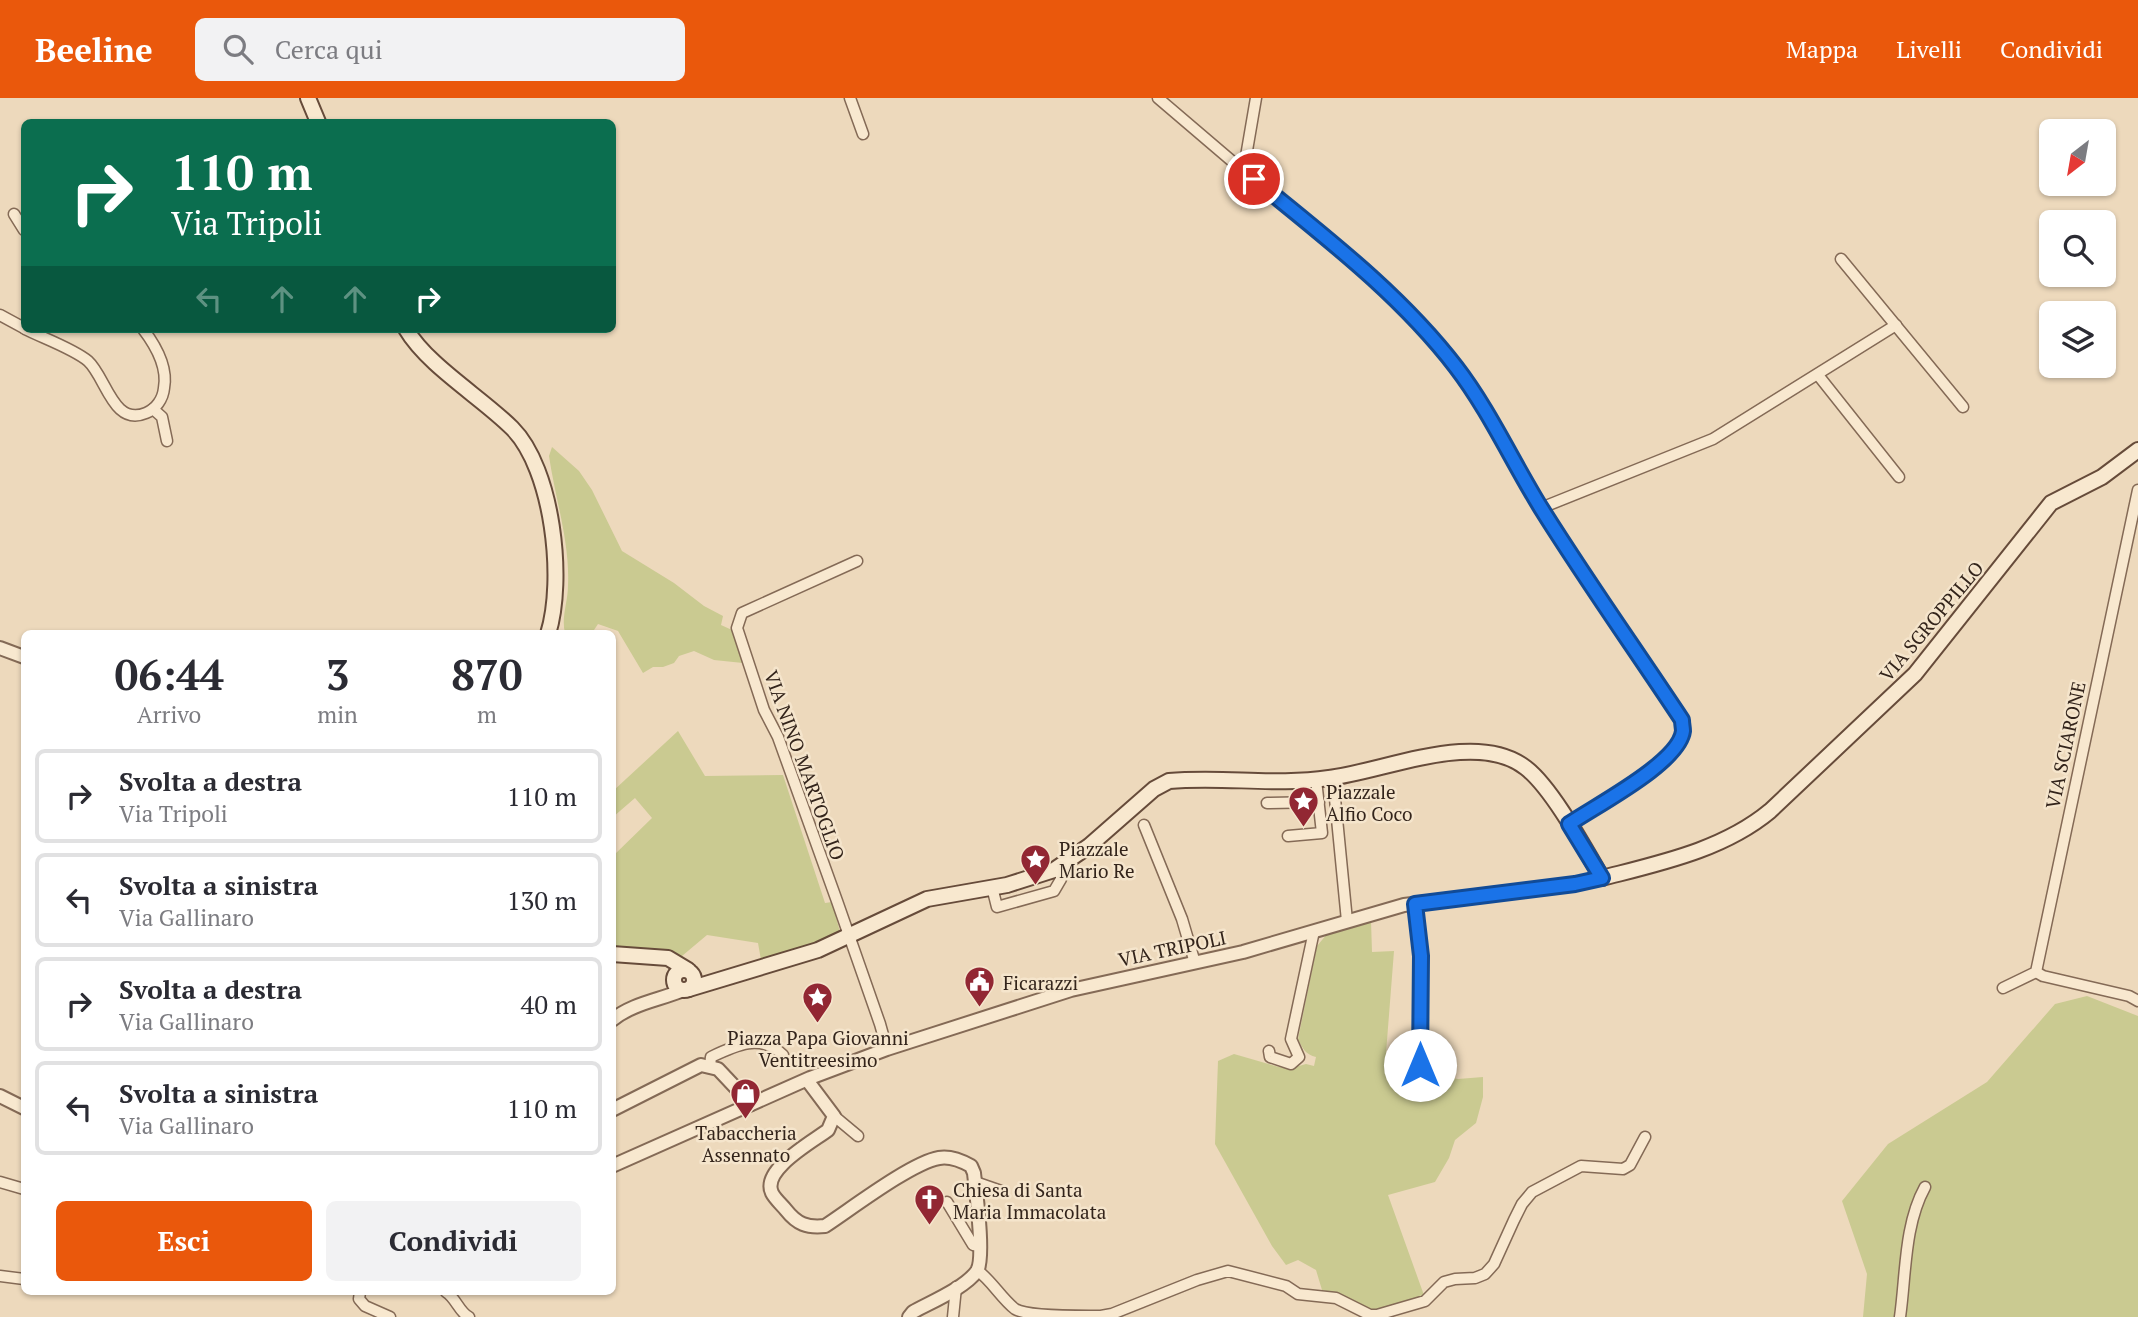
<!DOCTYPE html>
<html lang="it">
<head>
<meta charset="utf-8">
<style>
	body { margin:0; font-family:"PT Serif",serif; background:#f2f2f3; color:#2b2b33; height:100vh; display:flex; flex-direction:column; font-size:26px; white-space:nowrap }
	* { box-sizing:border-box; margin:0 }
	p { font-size:23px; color:#7c7c81 }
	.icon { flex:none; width:38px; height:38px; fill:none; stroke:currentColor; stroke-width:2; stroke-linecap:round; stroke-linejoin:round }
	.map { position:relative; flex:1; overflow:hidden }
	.sheet { position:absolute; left:21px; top:532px; width:595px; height:665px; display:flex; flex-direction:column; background:#fff; border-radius:10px; box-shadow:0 2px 5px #0004 }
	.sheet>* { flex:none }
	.top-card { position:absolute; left:21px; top:21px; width:595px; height:214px; border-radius:10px; box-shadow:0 2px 5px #0004; background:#0b6e4f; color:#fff; overflow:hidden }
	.needle { width:46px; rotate:211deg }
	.controls { position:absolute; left:2039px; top:21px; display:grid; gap:14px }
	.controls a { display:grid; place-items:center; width:77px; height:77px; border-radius:10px; background:#fff; box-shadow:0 2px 5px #0004; font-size:35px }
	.pin { position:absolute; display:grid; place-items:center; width:60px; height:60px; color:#fff; margin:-30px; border:4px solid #fff; border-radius:50%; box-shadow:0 2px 7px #0007 }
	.me { position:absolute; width:77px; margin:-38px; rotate:0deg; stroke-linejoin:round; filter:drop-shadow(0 0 5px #0008) }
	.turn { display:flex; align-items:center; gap:24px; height:147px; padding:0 35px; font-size:32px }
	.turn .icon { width:91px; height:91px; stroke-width:2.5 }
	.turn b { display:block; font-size:49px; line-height:60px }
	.lanes { display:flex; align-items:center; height:66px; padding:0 35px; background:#0003; justify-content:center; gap:35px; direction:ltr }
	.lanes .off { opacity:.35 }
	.eta { display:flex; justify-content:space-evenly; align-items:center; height:119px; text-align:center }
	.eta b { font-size:42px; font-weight:600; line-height:49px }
	.action { display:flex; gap:14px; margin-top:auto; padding:14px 35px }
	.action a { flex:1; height:80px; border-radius:10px; background:#ea580c; color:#fff; font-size:28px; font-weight:600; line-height:80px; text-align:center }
	.action a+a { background:#f2f2f3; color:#2b2b33 }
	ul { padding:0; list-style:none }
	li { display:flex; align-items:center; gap:21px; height:94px; margin:0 14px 10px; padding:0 21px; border:4px solid #e1e1e2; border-radius:10px }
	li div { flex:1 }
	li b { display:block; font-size:26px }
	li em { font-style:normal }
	header { display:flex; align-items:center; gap:42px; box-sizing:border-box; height:98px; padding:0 35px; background:#ea580c; color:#fff }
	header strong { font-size:33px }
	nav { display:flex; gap:38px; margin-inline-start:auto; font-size:24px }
	.search { width:490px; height:63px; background:#f2f2f3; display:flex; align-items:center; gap:18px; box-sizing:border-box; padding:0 24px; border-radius:10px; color:#7c7c81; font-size:26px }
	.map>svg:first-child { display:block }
	.green { fill:#caca91 }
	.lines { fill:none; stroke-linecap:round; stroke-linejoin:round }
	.minor-casing { stroke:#846a56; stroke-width:13 }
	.tertiary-casing { stroke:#846a56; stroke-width:16 }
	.secondary-casing { stroke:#664b3a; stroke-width:18 }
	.minor { stroke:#f8e8cf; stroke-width:10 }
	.tertiary { stroke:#f8e8cf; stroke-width:12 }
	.secondary { stroke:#f8e8cf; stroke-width:14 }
	.route-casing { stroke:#114b97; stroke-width:18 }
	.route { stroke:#1a73e8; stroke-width:12 }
	.labels { text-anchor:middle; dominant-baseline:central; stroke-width:5; stroke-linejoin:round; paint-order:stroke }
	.street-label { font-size:19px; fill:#33241b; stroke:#f5e5cc }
	.poi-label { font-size:19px; fill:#33241b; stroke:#f5e5cc; text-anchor:start }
</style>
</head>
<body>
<header>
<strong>Beeline</strong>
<div class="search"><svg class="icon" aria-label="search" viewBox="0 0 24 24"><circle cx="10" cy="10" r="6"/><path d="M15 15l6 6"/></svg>Cerca qui</div>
<nav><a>Mappa</a><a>Livelli</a><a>Condividi</a></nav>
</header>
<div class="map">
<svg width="2138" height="1219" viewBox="0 0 2138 1219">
	<rect width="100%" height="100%" fill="#edd9bc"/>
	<g class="green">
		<path d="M552 349 579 373 592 392 622 453 674 485 704 508 723 518 721 527 732 532 743 565 714 562 694 553 679 558 674 565 663 569H653L643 575 618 533 598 526 592 535H565C561 519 568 504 568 487 570 444 555 400 549 358Z"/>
		<path d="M678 633 705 678 783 677 825 805 832 804 840 834 814 846 761 862 758 845 707 837 682 858 613 850 612 759 652 720 635 700 613 719V693Z"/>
		<path d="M1371 823 1372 854 1394 853 1385 968 1458 981 1483 979V999L1476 1025 1455 1042 1449 1060 1435 1084 1388 1097 1425 1200 1372 1214 1340 1197 1322 1192 1316 1172 1298 1162 1286 1167 1272 1148 1215 1046 1218 963 1234 956 1279 969 1292 970 1306 966 1314 968 1316 959C1306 957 1302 950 1298 941L1317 848 1327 836Z"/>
		<path d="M2087 898 2138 918V1219H1863L1867 1176 1842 1103 1888 1046 1987 984 2055 906Z"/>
	</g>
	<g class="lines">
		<defs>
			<g id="minor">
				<path d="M850 0 863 36"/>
				<path d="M1158 0 1233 64 1244 70 1254 81C1325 139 1400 196 1456 269 1489 312 1512 363 1541 410 1586 482 1635 551 1682 622 1682 626 1683 630 1683 633 1679 665 1595 709 1569 726"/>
				<path d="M1244 70 1256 0"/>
				<path d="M14 116 24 132"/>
				<path d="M1841 161 1963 309"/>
				<path d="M0 217 24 230"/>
				<path d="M25 231C43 240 74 251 88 263 106 279 113 329 146 315 156 311 163 301 164 290 168 269 156 248 143 231"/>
				<path d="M1818 277 1899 379"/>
				<path d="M153 311 162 319 167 343"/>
				<path d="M1541 410 1713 341 1896 227"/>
				<path d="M857 463 742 515 737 530 764 612 778 639 837 803 880 926 887 951"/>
				<path d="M1333 680 1347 823"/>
				<path d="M1267 705 1319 704"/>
				<path d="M1144 727 1182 821 1195 865"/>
				<path d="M1288 738 1322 735 1316 682"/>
				<path d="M992 789 997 809 1054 793 1061 781V768"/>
				<path d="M1415 805 1421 858 1420 967"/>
				<path d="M2036 874 2043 878 2129 898 2138 903"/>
				<path d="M2003 890 2036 874 2138 392"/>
				<path d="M1269 953 1270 959 1291 966 1299 959 1291 941 1314 833"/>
				<path d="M710 968 711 959C736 947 761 935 783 957"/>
				<path d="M834 1018 858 1038"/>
				<path d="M0 1084 24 1091"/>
				<path d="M975 1084 1001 1093"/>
				<path d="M947 1104 973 1147 980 1148"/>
				<path d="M977 1172C992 1183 1001 1200 1015 1211 1029 1219 1082 1218 1101 1218L1112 1216 1197 1182 1228 1173 1286 1188 1298 1196 1336 1200 1370 1217H1377L1425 1203 1444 1184 1455 1181 1475 1180 1485 1176 1494 1166 1514 1122 1522 1106 1532 1094 1581 1068 1623 1071 1630 1067 1645 1039"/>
				<path d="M0 1178 24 1181"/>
				<path d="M360 1194 359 1201 365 1208 390 1219"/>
				<path d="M446 1194C456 1200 459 1214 469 1219"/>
				<path d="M953 1219 956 1189"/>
				<path d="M1900 1219C1906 1177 1904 1127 1925 1089"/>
			</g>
			<g id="tertiary">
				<path d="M0 550 24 559"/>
				<path d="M612 922C633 905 660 902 683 892"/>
				<path d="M807 982 834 1018 828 1032C812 1044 761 1072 772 1095 775 1101 782 1107 786 1112 797 1126 807 1130 825 1128 851 1111 911 1065 939 1060 950 1058 962 1063 971 1068L974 1075C976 1094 985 1160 977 1173 965 1190 931 1204 913 1214L909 1219"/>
				<path d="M0 998 24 1010"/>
				<path d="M612 1012 701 967 718 971 751 1006"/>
				<path d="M612 1068 810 980 887 951 1071 892 1243 854 1404 807 1575 786 1602 780"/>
			</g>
			<g id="secondary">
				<path d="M308 0 318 24"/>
				<path d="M406 231C428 268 481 299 512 330 553 371 565 482 548 536"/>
				<path d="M612 856 668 860 688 872"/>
				<circle cx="684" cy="882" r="10"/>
				<path d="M689 891 818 852 927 801 1007 787 1054 772 1089 748 1154 691 1169 683C1222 678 1276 688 1329 680 1386 673 1477 631 1526 670 1552 690 1585 751 1602 780 1660 765 1723 752 1770 713L1915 576 2051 405 2102 379 2138 352"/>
			</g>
		</defs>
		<use href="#minor" class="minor-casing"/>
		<use href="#tertiary" class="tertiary-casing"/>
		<use href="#secondary" class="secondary-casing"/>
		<use href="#minor" class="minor"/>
		<use href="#tertiary" class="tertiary"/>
		<use href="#secondary" class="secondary"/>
	</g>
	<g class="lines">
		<defs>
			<path id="route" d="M1254 81C1325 139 1400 196 1456 269 1489 312 1512 363 1541 410 1586 482 1635 551 1682 622 1682 626 1683 630 1683 633 1679 665 1595 708 1569 726L1602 780 1575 786 1415 806 1421 858 1420 967"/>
		</defs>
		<use href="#route" class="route-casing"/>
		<use href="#route" class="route"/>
	</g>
	<defs>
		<symbol id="sight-pin" viewBox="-11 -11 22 30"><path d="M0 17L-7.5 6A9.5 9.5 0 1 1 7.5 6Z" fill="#922733" stroke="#f5e5cc"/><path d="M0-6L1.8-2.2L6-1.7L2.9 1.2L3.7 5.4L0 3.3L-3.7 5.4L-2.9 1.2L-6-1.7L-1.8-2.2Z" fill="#fff"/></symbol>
		<symbol id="civic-pin" viewBox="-11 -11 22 30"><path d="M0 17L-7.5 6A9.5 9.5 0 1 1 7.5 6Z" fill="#922733" stroke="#f5e5cc"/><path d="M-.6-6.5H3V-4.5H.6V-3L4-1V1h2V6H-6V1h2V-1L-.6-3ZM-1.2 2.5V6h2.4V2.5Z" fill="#fff"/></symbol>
		<symbol id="shop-pin" viewBox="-11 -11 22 30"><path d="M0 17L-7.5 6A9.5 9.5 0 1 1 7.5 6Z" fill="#922733" stroke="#f5e5cc"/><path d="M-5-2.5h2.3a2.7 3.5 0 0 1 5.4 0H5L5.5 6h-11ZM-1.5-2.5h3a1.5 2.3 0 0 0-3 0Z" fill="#fff"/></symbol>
		<symbol id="church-pin" viewBox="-11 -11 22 30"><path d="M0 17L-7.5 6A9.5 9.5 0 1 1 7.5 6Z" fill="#922733" stroke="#f5e5cc"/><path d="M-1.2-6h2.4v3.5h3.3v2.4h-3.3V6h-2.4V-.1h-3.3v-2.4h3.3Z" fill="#fff"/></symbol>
	</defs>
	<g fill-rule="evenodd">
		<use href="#sight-pin" x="1286" y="686" width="35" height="47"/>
		<use href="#sight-pin" x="1018" y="744" width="35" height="47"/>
		<use href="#civic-pin" x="962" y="866" width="35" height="47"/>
		<use href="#sight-pin" x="800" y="882" width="35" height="47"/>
		<use href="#shop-pin" x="728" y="978" width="35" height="47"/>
		<use href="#church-pin" x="912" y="1084" width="35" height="47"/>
	</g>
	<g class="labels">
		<g class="street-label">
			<text transform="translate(1931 523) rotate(-50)">VIA SGROPPILLO</text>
			<text transform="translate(2065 647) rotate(-78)">VIA SCIARONE</text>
			<text transform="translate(805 667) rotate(70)">VIA NINO MARTOGLIO</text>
			<text transform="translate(1172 850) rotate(-12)">VIA TRIPOLI</text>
		</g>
		<g class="poi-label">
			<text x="1326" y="693">Piazzale<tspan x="1326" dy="22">Alfio Coco</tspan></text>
			<text x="1059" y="750">Piazzale<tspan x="1059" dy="22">Mario Re</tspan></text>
			<text x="1003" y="884">Ficarazzi</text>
			<text x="818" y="939" text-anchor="middle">Piazza Papa Giovanni<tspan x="818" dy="22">Ventitreesimo</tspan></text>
			<text x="746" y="1034" text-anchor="middle">Tabaccheria<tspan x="746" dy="22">Assennato</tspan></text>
			<text x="953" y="1091">Chiesa di Santa<tspan x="953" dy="22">Maria Immacolata</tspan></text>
		</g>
	</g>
</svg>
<div class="controls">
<a><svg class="needle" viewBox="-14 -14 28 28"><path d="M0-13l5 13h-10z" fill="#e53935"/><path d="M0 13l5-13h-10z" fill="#7c7c81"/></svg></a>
<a><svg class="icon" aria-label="search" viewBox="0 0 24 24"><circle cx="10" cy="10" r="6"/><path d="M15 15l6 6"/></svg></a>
<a><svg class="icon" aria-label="layers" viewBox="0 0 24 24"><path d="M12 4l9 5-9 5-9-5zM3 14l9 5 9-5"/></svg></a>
</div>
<div class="pin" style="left:1254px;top:81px;background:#d93025"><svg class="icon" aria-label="arrive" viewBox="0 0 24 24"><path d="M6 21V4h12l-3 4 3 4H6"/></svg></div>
<svg class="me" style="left:1420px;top:967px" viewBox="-20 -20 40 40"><circle r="19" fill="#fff"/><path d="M0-13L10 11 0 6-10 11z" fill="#1a73e8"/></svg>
<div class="top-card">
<div class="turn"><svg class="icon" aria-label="right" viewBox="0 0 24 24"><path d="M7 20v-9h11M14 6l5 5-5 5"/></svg><div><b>110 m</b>Via Tripoli</div></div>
<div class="lanes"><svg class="icon off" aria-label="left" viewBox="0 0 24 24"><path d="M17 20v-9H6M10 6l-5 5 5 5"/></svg><svg class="icon off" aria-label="ahead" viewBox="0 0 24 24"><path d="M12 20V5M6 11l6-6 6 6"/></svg><svg class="icon off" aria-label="ahead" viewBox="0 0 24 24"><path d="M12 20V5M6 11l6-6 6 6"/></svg><svg class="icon" aria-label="right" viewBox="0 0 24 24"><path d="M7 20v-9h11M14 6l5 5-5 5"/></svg></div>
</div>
<section class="sheet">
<div class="eta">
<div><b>06:44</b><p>Arrivo</p></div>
<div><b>3</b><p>min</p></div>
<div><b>870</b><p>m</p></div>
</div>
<ul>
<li><svg class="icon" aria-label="right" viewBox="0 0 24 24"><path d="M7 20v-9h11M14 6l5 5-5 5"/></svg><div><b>Svolta a destra</b><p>Via Tripoli</p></div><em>110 m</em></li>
<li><svg class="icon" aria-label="left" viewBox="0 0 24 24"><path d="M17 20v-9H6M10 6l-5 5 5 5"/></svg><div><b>Svolta a sinistra</b><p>Via Gallinaro</p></div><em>130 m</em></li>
<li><svg class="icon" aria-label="right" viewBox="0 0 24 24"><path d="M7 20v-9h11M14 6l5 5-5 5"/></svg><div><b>Svolta a destra</b><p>Via Gallinaro</p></div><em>40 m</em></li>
<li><svg class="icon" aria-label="left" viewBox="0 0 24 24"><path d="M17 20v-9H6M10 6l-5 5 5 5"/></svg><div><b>Svolta a sinistra</b><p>Via Gallinaro</p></div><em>110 m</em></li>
</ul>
<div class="action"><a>Esci</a><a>Condividi</a></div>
</section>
</div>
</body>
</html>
